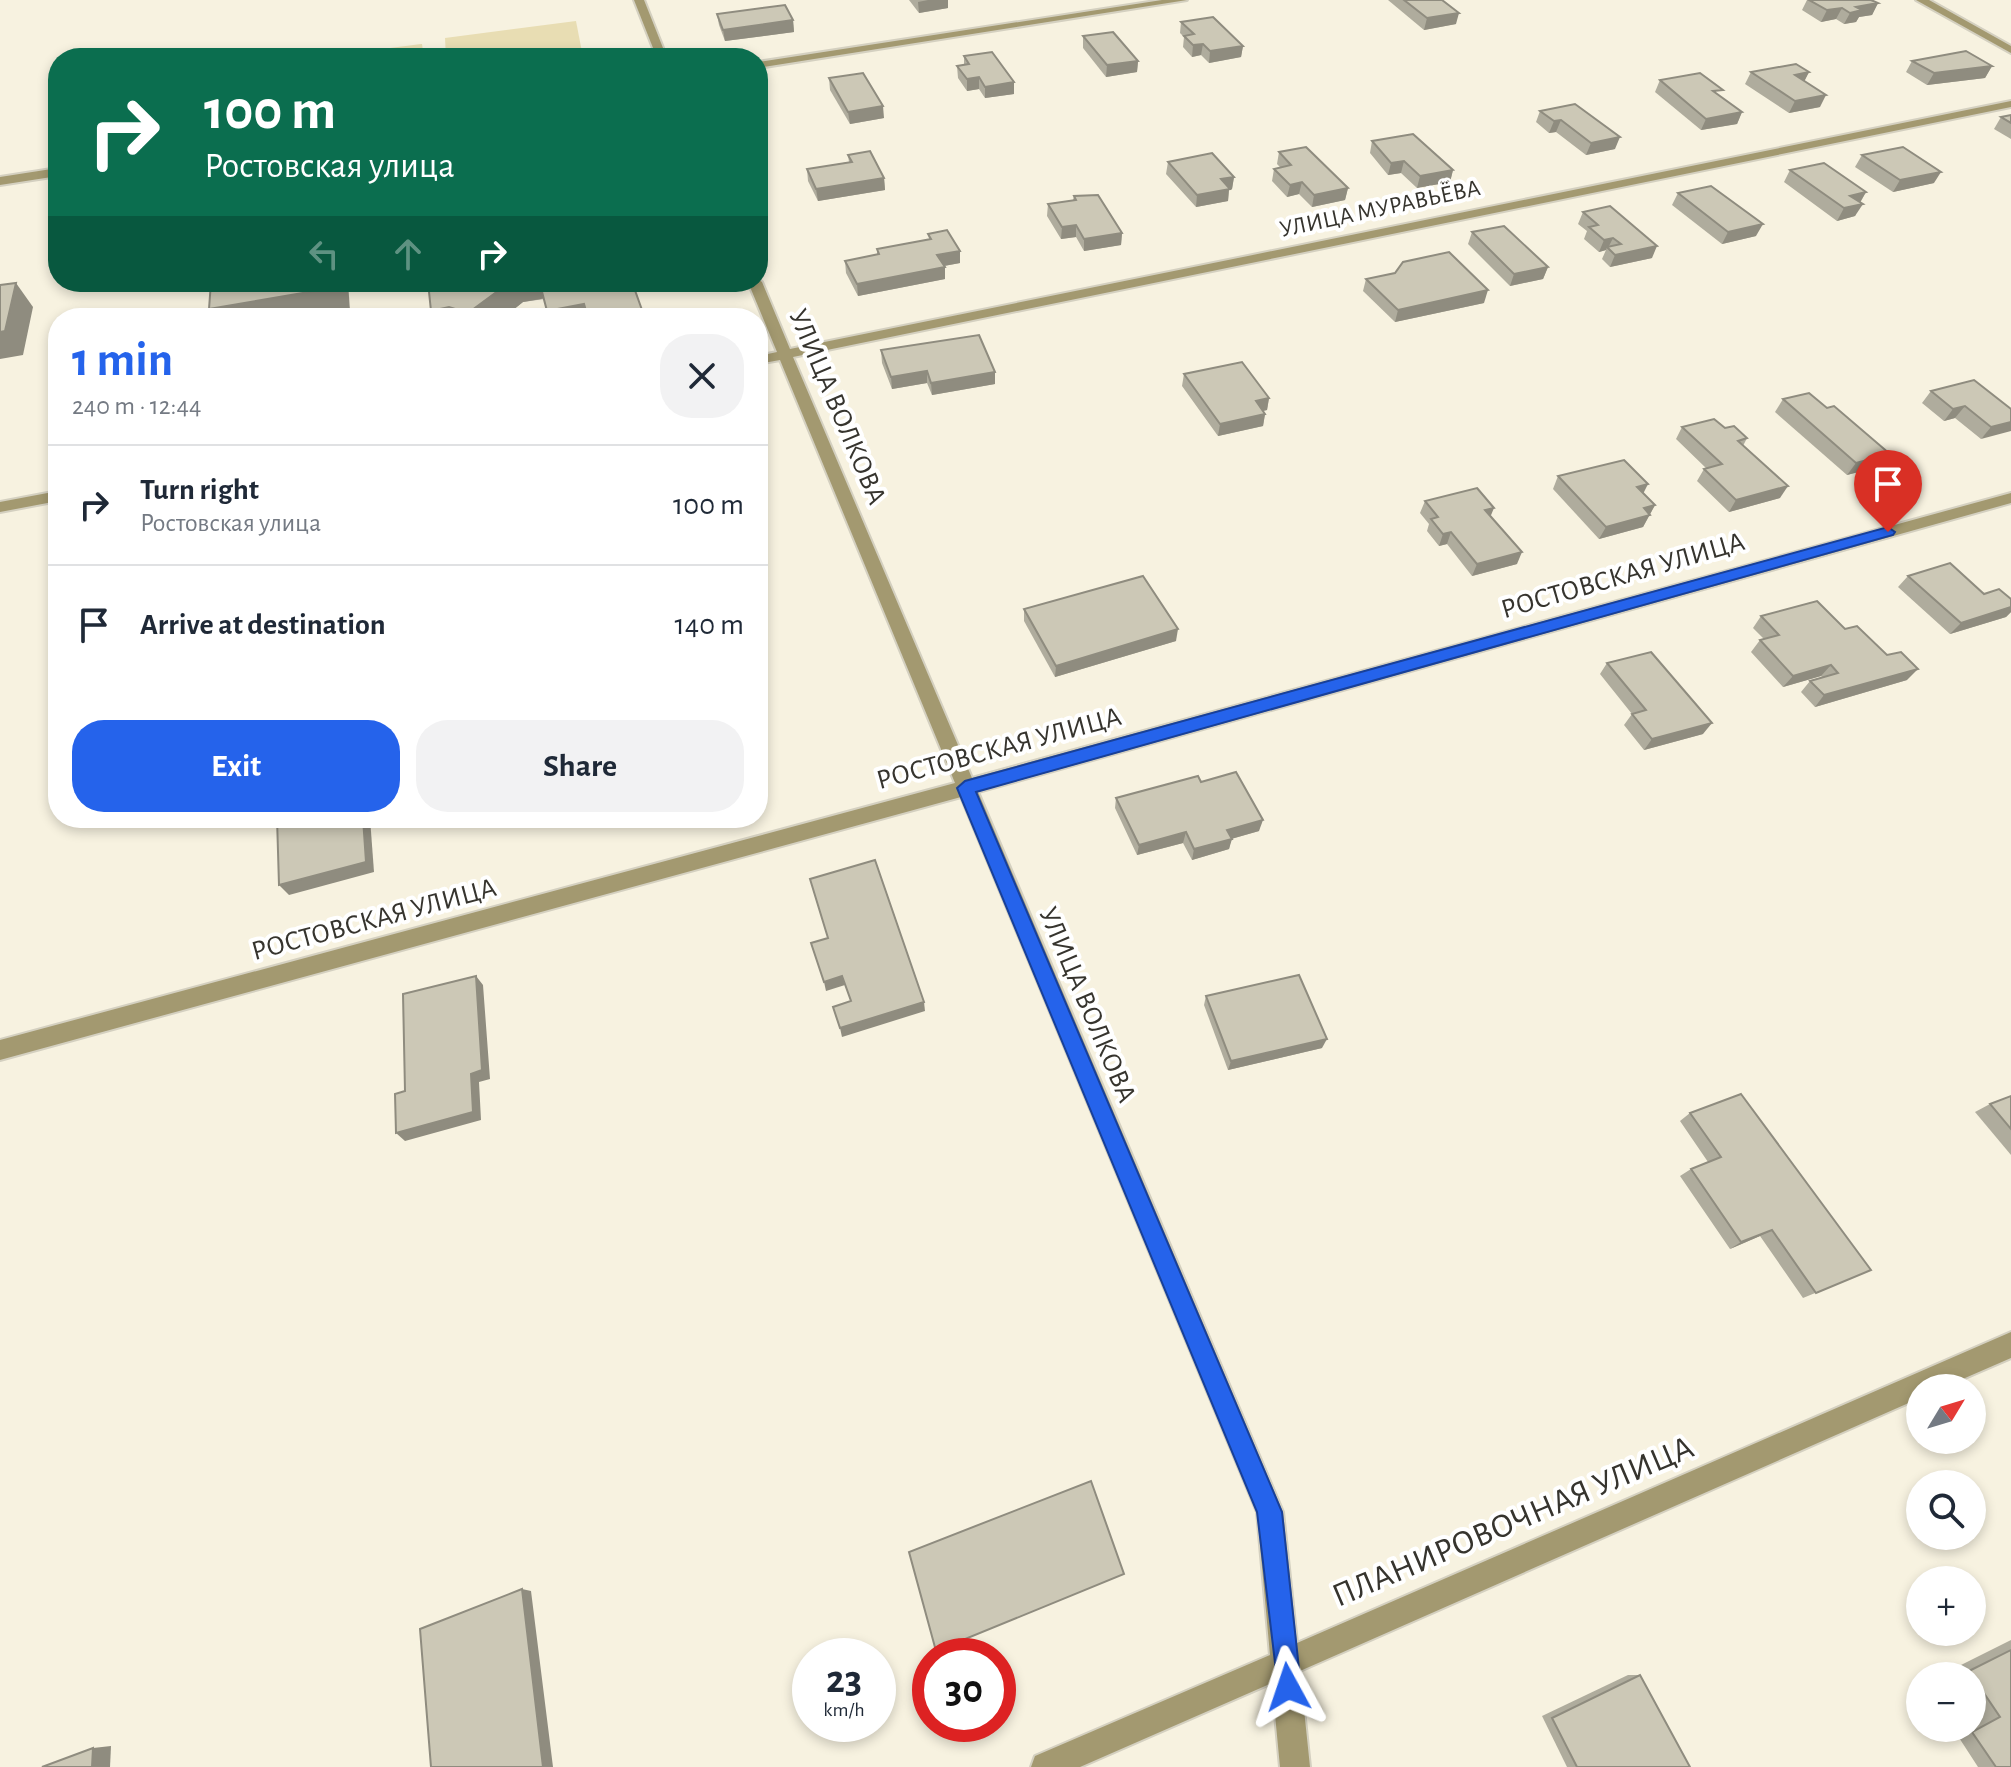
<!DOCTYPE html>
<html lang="en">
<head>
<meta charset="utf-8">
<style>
	body { margin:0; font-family:"Alegreya Sans",sans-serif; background:#f2f2f3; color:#1f2937; height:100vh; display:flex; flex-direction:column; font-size:30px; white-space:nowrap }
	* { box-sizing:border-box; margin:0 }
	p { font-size:26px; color:#747a83 }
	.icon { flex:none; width:44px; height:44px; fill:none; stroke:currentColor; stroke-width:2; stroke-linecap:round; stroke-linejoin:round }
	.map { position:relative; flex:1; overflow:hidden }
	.sheet { position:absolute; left:48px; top:308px; width:720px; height:520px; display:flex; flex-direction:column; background:#fff; border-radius:32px; box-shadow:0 4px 12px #0003 }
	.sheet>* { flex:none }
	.hud { position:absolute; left:48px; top:48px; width:720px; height:244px; border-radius:32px; box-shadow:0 4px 12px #0003; background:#0b6e4f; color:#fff; overflow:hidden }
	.needle { width:52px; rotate:52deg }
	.buttons { position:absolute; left:1906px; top:1374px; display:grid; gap:16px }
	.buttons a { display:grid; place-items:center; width:80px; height:80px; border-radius:50%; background:#fff; box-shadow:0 4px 12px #0003; font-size:40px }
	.speed { position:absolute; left:792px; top:1638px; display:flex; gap:16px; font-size:40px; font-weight:700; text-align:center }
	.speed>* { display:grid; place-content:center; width:104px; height:104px; border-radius:50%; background:#fff; box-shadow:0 4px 12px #0003; line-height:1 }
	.speed small { font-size:20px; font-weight:400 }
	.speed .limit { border:12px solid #d22; background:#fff; color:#111 }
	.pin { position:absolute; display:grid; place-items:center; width:68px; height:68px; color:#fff; margin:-82px -34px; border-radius:50% 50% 50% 0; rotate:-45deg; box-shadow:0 0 8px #0007 }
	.pin .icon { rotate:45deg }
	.me { position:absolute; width:88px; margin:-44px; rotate:355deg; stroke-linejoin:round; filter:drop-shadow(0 0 6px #0008) }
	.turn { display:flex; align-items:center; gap:28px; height:168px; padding:0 24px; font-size:36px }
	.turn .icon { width:104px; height:104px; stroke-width:2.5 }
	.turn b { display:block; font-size:56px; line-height:68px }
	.lanes { display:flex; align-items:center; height:76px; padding:0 24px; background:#0003; justify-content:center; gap:40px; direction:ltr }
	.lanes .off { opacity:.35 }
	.round { display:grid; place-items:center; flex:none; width:84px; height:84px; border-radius:32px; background:#f2f2f3 }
	.head { display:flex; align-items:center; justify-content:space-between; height:136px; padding:0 24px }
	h1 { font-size:48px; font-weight:600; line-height:60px; color:#2563eb }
	.cta { display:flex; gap:16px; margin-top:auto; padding:16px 24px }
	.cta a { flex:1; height:92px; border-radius:32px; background:#2563eb; color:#fff; font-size:32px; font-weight:600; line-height:92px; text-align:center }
	.cta a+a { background:#f2f2f3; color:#1f2937 }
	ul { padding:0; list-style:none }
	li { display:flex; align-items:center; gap:24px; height:120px; padding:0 24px; border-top:2px solid #e0e1e3 }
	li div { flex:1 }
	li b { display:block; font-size:30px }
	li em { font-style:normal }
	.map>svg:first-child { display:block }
	.green { fill:#e8ddb3 }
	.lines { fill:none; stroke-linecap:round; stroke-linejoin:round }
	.minor-casing { stroke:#d4d0c0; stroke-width:4 }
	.minor { fill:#a39970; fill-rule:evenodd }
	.wall { fill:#afac9d }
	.shaded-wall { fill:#8f8c7f }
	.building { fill:#ccc8b6; stroke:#8f8c7f; stroke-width:2 }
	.route { fill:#2563eb; stroke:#184099; stroke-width:2 }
	.labels { text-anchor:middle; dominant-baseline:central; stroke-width:8; stroke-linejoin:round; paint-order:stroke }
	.far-street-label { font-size:24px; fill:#36342e; stroke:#fff }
	.street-label { font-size:28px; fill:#36342e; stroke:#fff }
	.near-street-label { font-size:34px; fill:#36342e; stroke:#fff }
</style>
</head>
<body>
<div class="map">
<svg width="2011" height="1767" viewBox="0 0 2011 1767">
	<rect width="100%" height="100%" fill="#f7f2e0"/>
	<g class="green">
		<path d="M576 21 582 52 540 58H446L445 38Z"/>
		<path d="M422 44 424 58H313L421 44Z"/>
	</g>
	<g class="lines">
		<defs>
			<g id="minor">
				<path d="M634 0H644L667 58H657Z"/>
				<path d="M1162 0H1187L758 68V62Z"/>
				<path d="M1916 0H1929L2011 46V53Z"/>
				<path d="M2011 101V107L793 357 972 778 2011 493V503L978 792 1283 1512 1297 1643 2011 1332V1358L1942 1388H1920V1398L1300 1671 1310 1767H1280L1272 1683 1080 1767H1031L1035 1756 1270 1655 1257 1512 961 797 0 1060V1040L955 783 780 360 758 364V356L777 352 748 282H758V279L762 282 790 349Z"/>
				<path d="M58 168V176L0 185V177Z"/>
				<path d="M58 491V501L0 512V502Z"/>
			</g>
		</defs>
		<use href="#minor" class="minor-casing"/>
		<use href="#minor" class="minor"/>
	</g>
	<g class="wall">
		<path d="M909 0H948V8L919 13Z"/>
		<path d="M1388 0H1442L1456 24 1424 30Z"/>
		<path d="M1807 0H1871L1878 3 1872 15 1859 17 1856 22 1844 24 1836 19 1821 22 1802 10Z"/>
		<path d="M717 14 793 20 794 32 725 41 719 25Z"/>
		<path d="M1181 22 1243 46 1241 57 1209 63 1201 55 1192 57 1183 47 1184 37 1180 33Z"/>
		<path d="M1083 36 1138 61 1137 72 1106 77 1083 48Z"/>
		<path d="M964 56 1014 82V94L985 98 979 89 967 91 958 78 957 66 964 65Z"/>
		<path d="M1912 61 1992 66 1985 78 1927 85 1906 72Z"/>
		<path d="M1751 72H1809L1804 81 1820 107 1789 113 1745 84Z"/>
		<path d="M829 78 884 118 850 124 830 90Z"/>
		<path d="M1660 80 1720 96 1742 112 1737 124 1701 130 1655 92Z"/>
		<path d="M1575 104 1615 149 1586 155 1556 132 1549 133 1536 122 1540 111Z"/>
		<path d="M2011 115V139L1994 129 2001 117Z"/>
		<path d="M1372 141 1453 170 1450 182 1417 188 1401 173 1388 175 1370 153Z"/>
		<path d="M1279 152 1348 188 1345 200 1312 207 1299 194 1287 197 1272 181 1274 169 1280 167 1277 164Z"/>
		<path d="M848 155 884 178 885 190 818 201 808 181 807 169 849 162Z"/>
		<path d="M1862 155 1934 183 1893 192 1855 167Z"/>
		<path d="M1168 162 1234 177 1232 189H1229L1228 201 1196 207 1166 174Z"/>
		<path d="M1790 170 1866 192 1860 203 1855 216 1837 221 1784 182Z"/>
		<path d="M1678 193 1756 236 1722 244 1672 205Z"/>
		<path d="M1074 196 1122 233 1121 245 1084 251 1076 237 1061 239 1047 216 1048 204 1073 200Z"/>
		<path d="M1583 212 1652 258 1610 267 1602 259 1606 250 1599 252 1584 239 1587 231 1578 224Z"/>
		<path d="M1472 232 1548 267 1543 279 1510 286 1468 244Z"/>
		<path d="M928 234 960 251V263L944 266 945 279 858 296 846 273 845 261 877 255V249L929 239Z"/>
		<path d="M1366 279 1484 303 1395 322 1363 291Z"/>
		<path d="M428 282 544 299 523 302 503 318H434L431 311Z"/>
		<path d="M881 350 995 384 932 395 927 383 892 389 882 363Z"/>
		<path d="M1184 374 1269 398 1267 410 1263 411 1265 414 1263 426 1218 436 1182 386Z"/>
		<path d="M1931 391 2011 409 1981 439 1955 418 1944 421 1922 403Z"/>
		<path d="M1783 399 1827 408 1890 454 1881 466 1847 475 1775 412Z"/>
		<path d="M1682 427 1725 428 1747 438 1743 446 1780 498 1729 512 1697 481 1704 469 1706 468 1676 439Z"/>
		<path d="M1558 476 1643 493 1655 505 1643 527 1599 539 1553 489Z"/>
		<path d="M1425 501 1491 516 1517 564 1472 576 1447 544 1439 546 1427 531 1429 524 1420 513Z"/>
		<path d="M1908 576 2011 599V612L2006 617 1950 634 1898 587Z"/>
		<path d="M1024 609 1176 641 1055 677 1024 621Z"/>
		<path d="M1761 616 1845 629 1907 680 1815 707 1801 692 1810 681 1822 677 1821 676 1783 687 1751 652 1760 640 1764 639 1753 628Z"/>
		<path d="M1607 663 1703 734 1644 750 1624 725 1632 714 1600 674Z"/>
		<path d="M1201 782 1259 831 1231 839 1229 849 1192 860 1183 843 1137 855 1115 808 1116 798Z"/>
		<path d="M1206 996 1322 1048 1228 1070 1204 1005Z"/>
		<path d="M2011 1096V1155L1975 1112 1990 1104Z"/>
		<path d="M1690 1113 1871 1270 1803 1298 1760 1236 1730 1249 1680 1176 1691 1169 1708 1162 1680 1121Z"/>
		<path d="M2011 1640V1767H1978L1954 1730 1957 1728H1972V1720L1980 1716 1972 1703V1676H1954L1951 1670Z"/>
		<path d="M1628 1675H1640L1690 1767H1567L1542 1716Z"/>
	</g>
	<g class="shaded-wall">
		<path d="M928 0H948V8L919 13 918 2Z"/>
		<path d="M1878 3 1872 15 1859 17 1856 22 1844 24 1850 13 1856 7Z"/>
		<path d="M1842 8 1836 19 1821 22 1827 10Z"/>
		<path d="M1459 13 1456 24 1424 30 1427 18Z"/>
		<path d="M793 20 794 32 725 41 723 30Z"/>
		<path d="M1203 44 1201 55 1192 57 1193 45Z"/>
		<path d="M1243 46 1241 57 1209 63 1210 51Z"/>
		<path d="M1138 61 1137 72 1106 77 1107 65Z"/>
		<path d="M1992 66 1985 78 1927 85 1934 73Z"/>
		<path d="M1809 72 1803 84 1795 75Z"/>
		<path d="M979 77V89L967 91V79Z"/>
		<path d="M1014 82V94L985 98V87Z"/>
		<path d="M1826 95 1820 107 1789 113 1795 101Z"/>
		<path d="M883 106 884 118 850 124 848 112Z"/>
		<path d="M1742 112 1737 124 1701 130 1706 119Z"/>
		<path d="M1561 120 1556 132 1549 133 1554 121Z"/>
		<path d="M1620 137 1615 149 1586 155 1591 143Z"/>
		<path d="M1404 161 1401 173 1388 175 1391 163Z"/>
		<path d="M1453 170 1450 182 1417 188 1420 176Z"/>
		<path d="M1941 172 1934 183 1893 192 1900 180Z"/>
		<path d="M1234 177 1232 189H1229L1228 201 1196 207 1197 195 1221 179Z"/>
		<path d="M884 178 885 190 818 201 816 189Z"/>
		<path d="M1302 182 1299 194 1287 197 1290 185Z"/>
		<path d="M1348 188 1345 200 1312 207 1314 195Z"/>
		<path d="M1866 192 1859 204 1850 196Z"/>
		<path d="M1863 204 1855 216 1837 221 1844 208Z"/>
		<path d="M1763 224 1756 236 1722 244 1728 232Z"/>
		<path d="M1076 225V237L1061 239 1062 227Z"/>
		<path d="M1122 233 1121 245 1084 251V239Z"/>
		<path d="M1613 238 1608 248 1607 247 1606 250 1599 252 1604 240Z"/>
		<path d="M1657 246 1652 258 1610 267 1615 255Z"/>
		<path d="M960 251V263L938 267 937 255Z"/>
		<path d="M945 267V279L858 296 857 284Z"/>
		<path d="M1548 267 1543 279 1510 286 1514 274Z"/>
		<path d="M338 282H348L350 311 307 318H215L209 309Z"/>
		<path d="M510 282H569L571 294 523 302 503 318H470L468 313Z"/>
		<path d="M16 283 33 307 23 355 0 359V332Z"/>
		<path d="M1488 290 1484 303 1395 322 1398 310Z"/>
		<path d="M584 304 589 318H549L547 311Z"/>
		<path d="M449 307 453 318H434L431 311Z"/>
		<path d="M642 310 644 318H602Z"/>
		<path d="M927 371V383L892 389 891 377Z"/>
		<path d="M995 372V384L932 395 931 383Z"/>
		<path d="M1269 398 1267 410 1253 413 1256 401Z"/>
		<path d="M1965 406 1955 418 1944 421 1953 409Z"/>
		<path d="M1265 414 1263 426 1218 436 1220 424Z"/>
		<path d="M2011 422V431L1981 439 1991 427Z"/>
		<path d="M1890 454 1881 466 1847 475 1856 463Z"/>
		<path d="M1648 484 1642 496 1637 487Z"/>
		<path d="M1788 486 1780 498 1729 512 1736 500Z"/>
		<path d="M1655 505 1643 527 1599 539 1606 527 1644 508Z"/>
		<path d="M1494 508 1489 520 1485 510Z"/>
		<path d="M1451 532 1447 544 1439 546 1443 534Z"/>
		<path d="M1522 552 1517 564 1472 576 1477 564Z"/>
		<path d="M2011 607V612L2006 617 1950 634 1961 623Z"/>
		<path d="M1178 629 1176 641 1055 677 1056 666Z"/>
		<path d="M1831 665 1821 676 1783 687 1793 676Z"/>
		<path d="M1918 669 1907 680 1815 707 1824 695Z"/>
		<path d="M1712 723 1703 734 1644 750 1652 739Z"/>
		<path d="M363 818H370L374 872 289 895 279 885Z"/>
		<path d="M1263 820 1259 831 1224 841 1227 830Z"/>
		<path d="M1186 832 1183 843 1137 855 1139 845Z"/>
		<path d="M1232 839 1229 849 1192 860 1194 849Z"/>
		<path d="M476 976 483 985 490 1079 479 1082 481 1120 405 1141 396 1133 471 1074Z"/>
		<path d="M842 976 845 985 826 991 824 982Z"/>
		<path d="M924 1002 925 1011 842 1037 840 1028Z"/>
		<path d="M1327 1039 1322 1048 1228 1070 1231 1061Z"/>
		<path d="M1772 1230 1760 1236 1730 1249 1741 1242Z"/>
		<path d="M522 1589 531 1591 553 1767H543Z"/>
		<path d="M111 1746 110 1767H92L93 1748Z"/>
	</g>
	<g class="building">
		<path d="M1404 0H1442L1459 13 1427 18Z"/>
		<path d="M1809 0H1871L1878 3 1856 7 1862 10 1850 13 1842 8 1827 10Z"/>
		<path d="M785 5 793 20 723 30 717 14Z"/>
		<path d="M1213 17 1243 46 1210 51 1203 44 1193 45 1184 36 1194 34 1181 22Z"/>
		<path d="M1113 32 1138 61 1107 65 1083 36Z"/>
		<path d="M1966 51 1992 66 1934 73 1912 61Z"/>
		<path d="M992 52 1014 82 985 87 979 77 967 79 957 66 969 64 964 56Z"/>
		<path d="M1796 64 1809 72 1795 75 1826 95 1795 101 1751 72Z"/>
		<path d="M863 73 883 106 848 112 829 78Z"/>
		<path d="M1700 73 1723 90 1713 91 1742 112 1706 119 1660 80Z"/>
		<path d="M1575 104 1620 137 1591 143 1561 120 1554 121 1540 111Z"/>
		<path d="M2011 115V123L2001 117Z"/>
		<path d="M1413 134 1453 170 1420 176 1404 161 1391 163 1372 141Z"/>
		<path d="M1306 147 1348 188 1314 195 1302 182 1290 185 1274 169 1291 165 1279 152Z"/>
		<path d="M1903 147 1941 172 1900 180 1862 155Z"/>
		<path d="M870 151 884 178 816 189 807 169 852 162 848 155Z"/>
		<path d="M1212 153 1234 177 1221 179 1230 189 1197 195 1168 162Z"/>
		<path d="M1824 163 1866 192 1850 196 1863 204 1844 208 1790 170Z"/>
		<path d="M1711 186 1763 224 1728 232 1678 193Z"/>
		<path d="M1098 195 1122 233 1084 239 1076 225 1062 227 1048 204 1076 200 1074 196Z"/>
		<path d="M1610 206 1657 246 1615 255 1607 247 1621 244 1613 238 1604 240 1589 227 1598 225 1583 212Z"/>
		<path d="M1504 226 1548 267 1514 274 1472 232Z"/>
		<path d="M947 230 960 251 937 255 945 267 857 284 845 261 879 254 877 249 931 239 928 234Z"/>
		<path d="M1449 252 1488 290 1398 310 1366 279 1395 273 1403 262Z"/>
		<path d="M211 282H338V287L209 309Z"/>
		<path d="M428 282H510L468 313 449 307 431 311Z"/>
		<path d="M552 282H632L642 310 602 318H588L584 304 547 311 540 284Z"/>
		<path d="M16 283 5 331 0 332V285Z"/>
		<path d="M979 335 995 372 931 383 927 371 891 377 881 350Z"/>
		<path d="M1242 362 1269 398 1256 401 1265 414 1220 424 1184 374Z"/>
		<path d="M1974 380 2011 409V422L1991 427 1965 406 1953 409 1931 391Z"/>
		<path d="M1809 393 1827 408 1834 406 1890 454 1856 463 1783 399Z"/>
		<path d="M1714 419 1725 428 1734 426 1747 438 1738 441 1788 486 1736 500 1704 469 1722 464 1682 427Z"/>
		<path d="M1624 460 1648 484 1637 487 1655 505 1644 508 1650 515 1606 527 1558 476Z"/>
		<path d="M1477 488 1494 508 1485 510 1522 552 1477 564 1451 532 1443 534 1431 519 1438 517 1425 501Z"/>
		<path d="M1950 563 1984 594 1999 589 2011 599V607L1961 623 1908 576Z"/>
		<path d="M1143 576 1178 629 1056 666 1024 609Z"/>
		<path d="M1817 601 1845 629 1857 626 1887 655 1901 652 1918 669 1824 695 1810 681 1838 673 1831 665 1793 676 1760 640 1779 635 1761 616Z"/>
		<path d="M1651 652 1712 723 1652 739 1632 714 1646 710 1607 663Z"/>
		<path d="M1236 772 1263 820 1227 830 1232 839 1194 849 1186 832 1139 845 1116 798 1198 776 1201 782Z"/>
		<path d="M277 818H363L366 862 279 885Z"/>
		<path d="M875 860 924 1002 840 1028 833 1007 851 1001 842 976 824 982 811 943 828 938 810 879Z"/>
		<path d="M1299 975 1327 1039 1231 1061 1206 996Z"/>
		<path d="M476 976 482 1070 471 1074 473 1112 396 1133 395 1094 405 1091 403 994Z"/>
		<path d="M1741 1094 1871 1270 1816 1293 1772 1230 1741 1242 1691 1169 1721 1157 1690 1113Z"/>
		<path d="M2011 1096V1129L1990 1104Z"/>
		<path d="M1091 1481 1124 1574 936 1651 909 1552Z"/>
		<path d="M522 1589 543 1767H431L420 1629Z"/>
		<path d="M2011 1650V1767H1996L1972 1732 2000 1717 1969 1671Z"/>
		<path d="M1640 1675 1690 1767H1577L1552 1718Z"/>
		<path d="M93 1748 92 1767H42Z"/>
	</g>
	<path class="route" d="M1888 527 1895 532 1893 535 976 792 1282 1512 1301 1687 1297 1696 1288 1700 1279 1696 1257 1512 957 788 965 781Z"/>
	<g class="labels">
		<g class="far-street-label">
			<text transform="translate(1380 209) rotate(-12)">УЛИЦА МУРАВЬЁВА</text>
		</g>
		<g class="street-label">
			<text transform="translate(837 407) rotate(67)">УЛИЦА ВОЛКОВА</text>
			<text transform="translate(1623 576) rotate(-16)">РОСТОВСКАЯ УЛИЦА</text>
			<text transform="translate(999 749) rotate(-15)">РОСТОВСКАЯ УЛИЦА</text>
			<text transform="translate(374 920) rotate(-15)">РОСТОВСКАЯ УЛИЦА</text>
			<text transform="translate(1087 1005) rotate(67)">УЛИЦА ВОЛКОВА</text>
		</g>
		<g class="near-street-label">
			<text transform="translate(1513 1522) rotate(-23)">ПЛАНИРОВОЧНАЯ УЛИЦА</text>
		</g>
	</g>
</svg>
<div class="buttons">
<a><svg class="needle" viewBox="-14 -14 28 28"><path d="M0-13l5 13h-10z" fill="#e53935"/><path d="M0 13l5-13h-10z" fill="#747a83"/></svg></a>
<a><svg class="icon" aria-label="search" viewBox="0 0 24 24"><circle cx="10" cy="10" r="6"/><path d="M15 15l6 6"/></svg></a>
<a>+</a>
<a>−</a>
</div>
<div class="speed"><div>23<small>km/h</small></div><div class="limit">30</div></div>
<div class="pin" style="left:1888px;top:532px;background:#d93025"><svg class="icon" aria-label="arrive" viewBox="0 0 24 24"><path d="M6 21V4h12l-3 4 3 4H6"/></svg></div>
<svg class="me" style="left:1288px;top:1687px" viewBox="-20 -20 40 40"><path d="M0-17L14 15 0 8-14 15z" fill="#2563eb" stroke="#fff" stroke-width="4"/></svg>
<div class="hud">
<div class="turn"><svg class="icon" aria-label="right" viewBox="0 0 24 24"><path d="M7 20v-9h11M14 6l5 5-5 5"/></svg><div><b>100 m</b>Ростовская улица</div></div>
<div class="lanes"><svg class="icon off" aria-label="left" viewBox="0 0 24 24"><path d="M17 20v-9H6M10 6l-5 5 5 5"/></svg><svg class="icon off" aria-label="ahead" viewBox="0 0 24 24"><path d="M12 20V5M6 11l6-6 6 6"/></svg><svg class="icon" aria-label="right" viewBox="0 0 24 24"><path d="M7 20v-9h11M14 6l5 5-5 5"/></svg></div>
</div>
<section class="sheet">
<div class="head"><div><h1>1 min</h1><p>240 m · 12:44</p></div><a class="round"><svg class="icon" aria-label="close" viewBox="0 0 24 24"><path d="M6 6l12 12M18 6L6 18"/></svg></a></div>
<ul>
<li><svg class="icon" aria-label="right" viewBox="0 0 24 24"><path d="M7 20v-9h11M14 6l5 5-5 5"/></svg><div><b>Turn right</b><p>Ростовская улица</p></div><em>100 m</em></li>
<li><svg class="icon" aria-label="arrive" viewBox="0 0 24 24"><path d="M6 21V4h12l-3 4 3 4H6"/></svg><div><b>Arrive at destination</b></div><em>140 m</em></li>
</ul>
<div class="cta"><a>Exit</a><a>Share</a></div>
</section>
</div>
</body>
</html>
